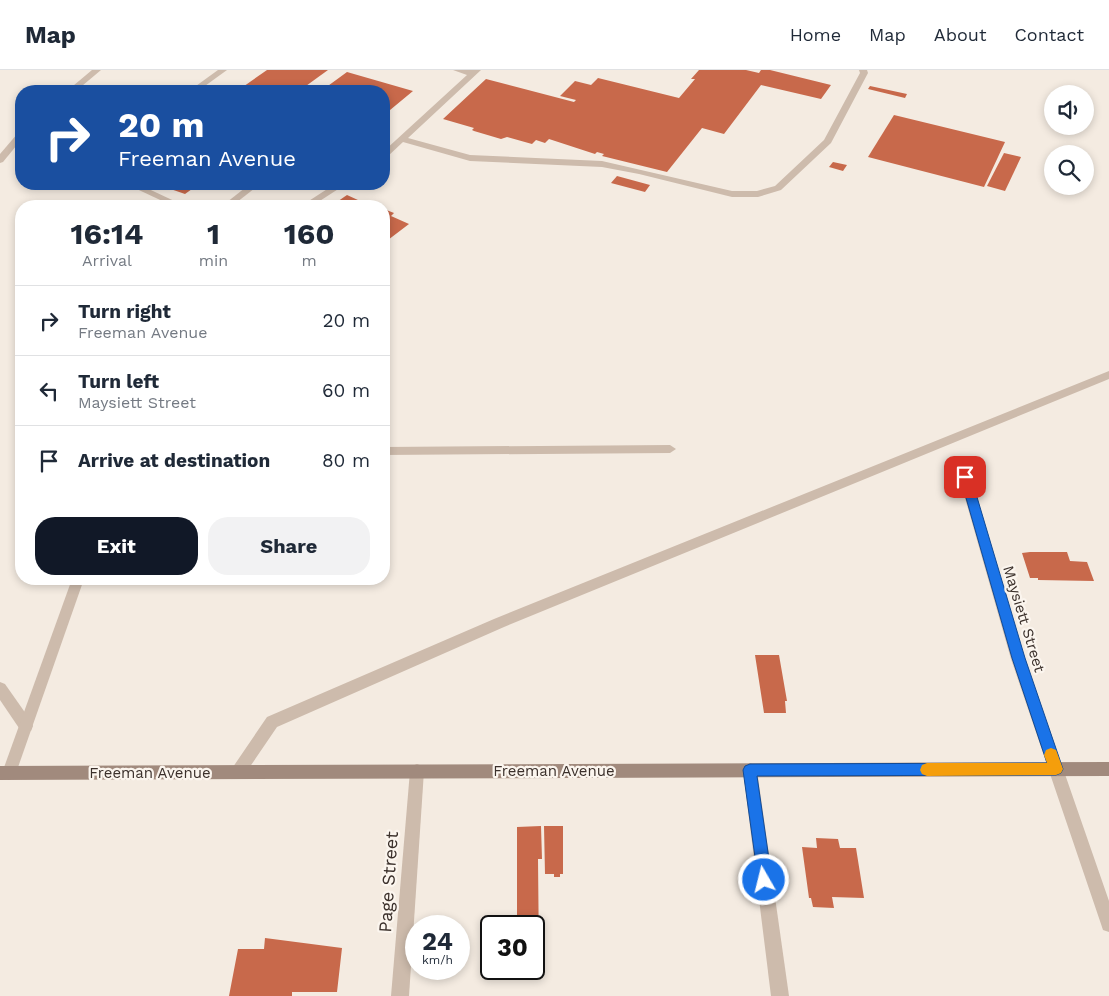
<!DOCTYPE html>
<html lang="en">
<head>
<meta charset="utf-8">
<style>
	body { margin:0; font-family:"Work Sans",sans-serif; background:#f2f2f3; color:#1f2937; height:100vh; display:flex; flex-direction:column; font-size:19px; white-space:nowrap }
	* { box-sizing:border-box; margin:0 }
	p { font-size:16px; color:#747a83 }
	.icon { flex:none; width:28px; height:28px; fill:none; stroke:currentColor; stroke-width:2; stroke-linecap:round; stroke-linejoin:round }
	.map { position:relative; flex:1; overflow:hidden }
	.drawer { position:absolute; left:15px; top:130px; width:375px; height:385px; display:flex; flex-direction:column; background:#fff; border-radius:20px; box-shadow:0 2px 8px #0003 }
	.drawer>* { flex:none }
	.banner { position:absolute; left:15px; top:15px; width:375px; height:105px; border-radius:20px; box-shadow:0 2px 8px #0003; background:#1a4fa0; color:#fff; overflow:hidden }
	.tools { position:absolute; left:1044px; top:15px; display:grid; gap:10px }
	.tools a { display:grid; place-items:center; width:50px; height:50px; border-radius:50%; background:#fff; box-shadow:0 2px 8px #0003; font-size:25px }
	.speed { position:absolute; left:405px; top:845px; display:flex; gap:10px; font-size:25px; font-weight:700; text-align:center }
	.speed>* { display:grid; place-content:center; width:65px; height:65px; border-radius:50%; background:#fff; box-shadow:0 2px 8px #0003; line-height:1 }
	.speed small { font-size:12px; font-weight:400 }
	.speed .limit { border:2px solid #111; border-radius:8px; background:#fff; color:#111 }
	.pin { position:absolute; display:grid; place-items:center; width:42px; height:42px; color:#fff; margin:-21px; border-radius:10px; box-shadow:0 2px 8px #0006 }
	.me { position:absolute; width:55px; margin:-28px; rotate:352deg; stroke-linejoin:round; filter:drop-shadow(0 0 4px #0008) }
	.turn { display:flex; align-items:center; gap:18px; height:105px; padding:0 20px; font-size:22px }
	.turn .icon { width:65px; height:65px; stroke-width:2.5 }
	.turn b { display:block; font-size:35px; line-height:42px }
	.eta { display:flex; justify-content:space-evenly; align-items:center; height:85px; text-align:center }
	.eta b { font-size:30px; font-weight:700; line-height:35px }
	.cta { display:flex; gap:10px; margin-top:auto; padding:10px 20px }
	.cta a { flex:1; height:58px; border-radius:20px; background:#111827; color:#fff; font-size:20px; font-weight:700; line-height:58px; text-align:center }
	.cta a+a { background:#f2f2f3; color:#1f2937 }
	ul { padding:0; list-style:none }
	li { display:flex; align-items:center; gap:15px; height:70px; padding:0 20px; border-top:1px solid #e0e1e3 }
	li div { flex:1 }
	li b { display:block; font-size:19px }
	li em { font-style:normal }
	header { display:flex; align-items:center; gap:30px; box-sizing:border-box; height:70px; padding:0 25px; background:#fff; border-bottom:1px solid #e0e1e3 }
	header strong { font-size:24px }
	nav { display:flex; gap:28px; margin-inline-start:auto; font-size:18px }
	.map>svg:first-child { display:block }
	.building { fill:#c8694b }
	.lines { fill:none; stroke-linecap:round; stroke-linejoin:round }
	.lane { fill:#cdbbac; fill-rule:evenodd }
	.street { fill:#cdbbac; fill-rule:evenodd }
	.secondary { fill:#a18a7d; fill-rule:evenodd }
	.route { fill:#1a73e8; stroke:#114b97 }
	.slow { fill:#f59e0b }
	.labels { text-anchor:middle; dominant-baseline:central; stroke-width:4.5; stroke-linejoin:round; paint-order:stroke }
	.street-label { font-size:15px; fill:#3b302b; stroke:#fbf5ee }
	.near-street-label { font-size:18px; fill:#3b302b; stroke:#fbf5ee }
</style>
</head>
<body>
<header>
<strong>Map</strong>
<nav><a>Home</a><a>Map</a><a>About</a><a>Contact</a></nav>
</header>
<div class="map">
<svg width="1109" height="926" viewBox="0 0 1109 926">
	<rect width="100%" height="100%" fill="#f4ebe1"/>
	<g class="building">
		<path d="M267 0H328L299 21H237Z"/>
		<path d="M699 0H746L759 3 761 0H770L831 15 821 29 761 15 724 64 702 58 667 102 602 86 604 84 597 82 595 84 549 69 545 73 536 70 532 74 507 67 501 69 474 61 472 60 474 58 443 49 486 9 574 32 576 30 560 26 575 11 591 15 598 8 679 28 695 9H691Z"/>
		<path d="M347 2 413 21 384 45V21H321Z"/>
		<path d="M870 16 907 24 905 28 868 19Z"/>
		<path d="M894 45 1005 72 984 117 868 87Z"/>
		<path d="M1004 83 1021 87 1005 121 987 116Z"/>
		<path d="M833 92 847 95 843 101 829 97Z"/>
		<path d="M617 106 650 115 645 122 611 113Z"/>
		<path d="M156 114H199L185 124Z"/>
		<path d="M347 125 371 136H331Z"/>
		<path d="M384 139 394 143 391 146 409 154 384 173Z"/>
		<path d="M1030 482H1067L1070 491 1087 492 1094 511 1038 510V508H1030L1022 483Z"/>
		<path d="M755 585H779L787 631H785L786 643H764Z"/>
		<path d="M541 756 542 789H538L539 890H534V856H517V757Z"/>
		<path d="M544 756H563V804H560V807H554V804H545Z"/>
		<path d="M816 768 838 769 840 778H856L864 828 832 827 834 838 813 837 811 828H809L802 777 817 778Z"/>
		<path d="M265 868 342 878 337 922H292V926H229L238 879H264Z"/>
	</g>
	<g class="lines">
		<g class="lane">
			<path d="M92 0H101L76 21H67Z"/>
			<path d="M218 0H227L198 21H189Z"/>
			<path d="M453 0H481L408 68 470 85 602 91 732 121H757L775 116 824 70 860 3 859 0H867L868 3 831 73 781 120 758 127H732L639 104 602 97 470 91 403 72 387 87 384 88V81L467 5Z"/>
			<path d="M21 62V70L3 92 0 93V84L18 63Z"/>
			<path d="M126 114H138L185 136H173Z"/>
			<path d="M250 114H260L232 136H222Z"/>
			<path d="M335 114H346L312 136H301Z"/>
			<path d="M1109 301V309L504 557 277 657 243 707 238 709 233 707 231 702 233 697 267 647 494 549Z"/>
			<path d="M670 375 676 379 670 383 384 385V377Z"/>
			<path d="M0 612 5 614 31 651 33 656 31 661 26 662 21 661 0 630Z"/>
		</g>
		<g class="street">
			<path d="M965 403 971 407 1025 589 1109 831V862L1103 860 1101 854 1011 589 959 407Z"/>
			<path d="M72 509H84L16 703 14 708 9 710 4 708 2 703Z"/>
			<path d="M750 693 755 695 757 700 789 926H771L743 700 745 695Z"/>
			<path d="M417 694 422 696 424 701 409 926H391L410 701 412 696Z"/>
		</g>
		<path class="secondary" d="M1109 692V706L0 710V696Z"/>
	</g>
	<path class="route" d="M965 403 971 407 1025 588 1063 699 1061 703 1056 705 757 706 772 810 770 816 764 818 759 816 743 700 745 696 750 694 1047 693 1012 588 960 407Z"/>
	<path class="slow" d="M1051 678 1056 680 1063 699 1061 703 1056 705 927 706 922 704 920 700 922 695 927 693H1047L1044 685 1046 680Z"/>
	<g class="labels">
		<g class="street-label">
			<text transform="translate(1024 549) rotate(73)">Maysiett Street</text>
			<text x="554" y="701">Freeman Avenue</text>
			<text x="150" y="703">Freeman Avenue</text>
		</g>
		<g class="near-street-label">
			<text transform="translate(388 812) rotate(-86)">Page Street</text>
		</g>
	</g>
</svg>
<div class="tools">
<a><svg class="icon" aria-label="sound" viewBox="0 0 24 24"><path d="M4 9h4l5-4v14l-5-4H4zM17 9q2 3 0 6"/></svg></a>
<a><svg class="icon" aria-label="search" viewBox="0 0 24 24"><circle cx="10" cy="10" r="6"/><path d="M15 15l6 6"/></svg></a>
</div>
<div class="speed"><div>24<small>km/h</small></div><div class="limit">30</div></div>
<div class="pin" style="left:965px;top:407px;background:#d93025"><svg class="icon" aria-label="arrive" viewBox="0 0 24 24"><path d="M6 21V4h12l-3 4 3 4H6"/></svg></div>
<svg class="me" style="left:764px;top:810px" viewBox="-20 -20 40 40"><circle r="17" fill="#1a73e8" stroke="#fff" stroke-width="3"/><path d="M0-11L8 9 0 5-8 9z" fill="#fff"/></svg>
<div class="banner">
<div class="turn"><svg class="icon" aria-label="right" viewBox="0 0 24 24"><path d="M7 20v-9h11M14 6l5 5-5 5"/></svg><div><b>20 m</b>Freeman Avenue</div></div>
</div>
<section class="drawer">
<div class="eta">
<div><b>16:14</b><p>Arrival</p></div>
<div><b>1</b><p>min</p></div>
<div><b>160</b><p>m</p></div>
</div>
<ul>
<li><svg class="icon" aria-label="right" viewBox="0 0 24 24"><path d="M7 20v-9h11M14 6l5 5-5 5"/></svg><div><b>Turn right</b><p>Freeman Avenue</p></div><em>20 m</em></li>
<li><svg class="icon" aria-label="left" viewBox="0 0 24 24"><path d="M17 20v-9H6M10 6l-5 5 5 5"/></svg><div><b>Turn left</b><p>Maysiett Street</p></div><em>60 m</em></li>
<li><svg class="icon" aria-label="arrive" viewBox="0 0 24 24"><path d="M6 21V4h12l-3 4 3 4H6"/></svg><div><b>Arrive at destination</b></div><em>80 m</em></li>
</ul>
<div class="cta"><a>Exit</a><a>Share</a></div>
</section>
</div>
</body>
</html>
